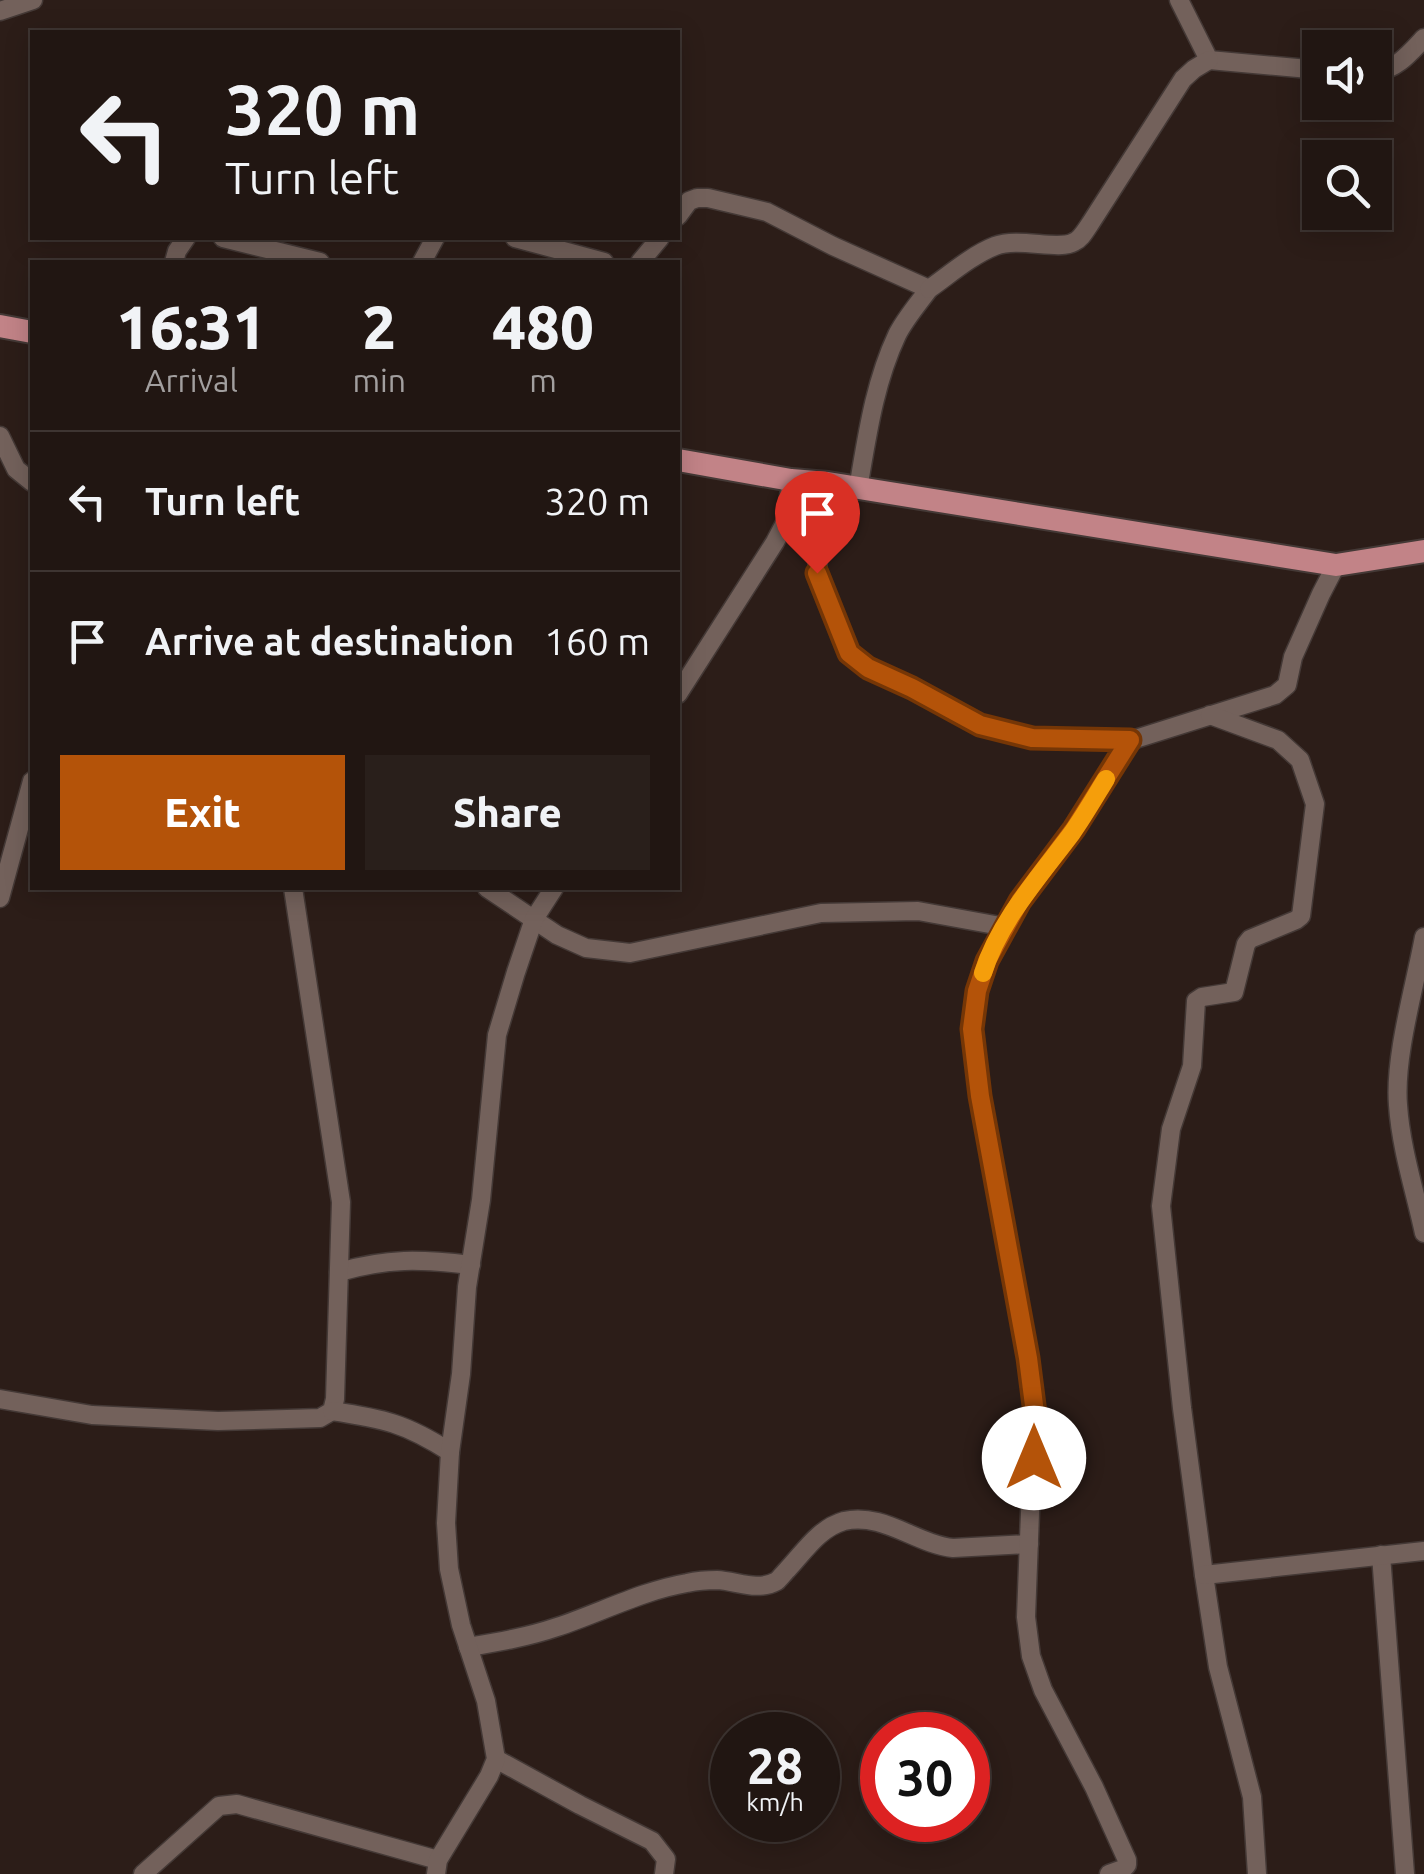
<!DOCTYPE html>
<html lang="en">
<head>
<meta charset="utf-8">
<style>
	body { margin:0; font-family:Ubuntu,sans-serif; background:#291f1b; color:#f1f3f6; height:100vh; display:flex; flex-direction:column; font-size:38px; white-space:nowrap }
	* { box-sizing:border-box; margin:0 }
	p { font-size:32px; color:#a29f9f }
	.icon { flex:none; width:55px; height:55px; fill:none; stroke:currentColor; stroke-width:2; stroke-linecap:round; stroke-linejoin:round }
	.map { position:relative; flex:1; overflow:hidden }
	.drawer { position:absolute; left:30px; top:260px; width:650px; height:630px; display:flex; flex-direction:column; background:#211612; border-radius:0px; box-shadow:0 5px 25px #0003,0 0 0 2px #3e3532 }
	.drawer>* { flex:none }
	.banner { position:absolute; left:30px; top:30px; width:650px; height:210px; border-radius:0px; box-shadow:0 5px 25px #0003,0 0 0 2px #3e3532; background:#211612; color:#f1f3f6; overflow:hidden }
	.tools { position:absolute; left:1302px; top:30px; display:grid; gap:20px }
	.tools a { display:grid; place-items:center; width:90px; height:90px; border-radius:0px; background:#211612; box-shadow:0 5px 25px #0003,0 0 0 2px #3e3532; font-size:50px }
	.speed { position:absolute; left:710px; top:1712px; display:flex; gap:20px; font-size:50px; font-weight:700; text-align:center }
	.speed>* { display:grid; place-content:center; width:130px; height:130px; border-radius:50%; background:#211612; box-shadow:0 5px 25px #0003,0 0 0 2px #3e3532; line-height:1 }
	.speed small { font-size:25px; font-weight:400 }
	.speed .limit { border:15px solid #d22; background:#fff; color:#111 }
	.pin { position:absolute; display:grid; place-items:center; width:85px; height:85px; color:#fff; margin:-102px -42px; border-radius:50% 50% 50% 0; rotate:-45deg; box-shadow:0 0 10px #0007 }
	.pin .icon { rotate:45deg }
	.me { position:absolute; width:110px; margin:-55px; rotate:0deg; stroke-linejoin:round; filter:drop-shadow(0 0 8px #0008) }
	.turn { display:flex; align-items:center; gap:35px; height:210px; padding:0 30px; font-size:45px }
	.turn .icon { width:130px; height:130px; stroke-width:2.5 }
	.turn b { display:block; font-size:70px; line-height:85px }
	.eta { display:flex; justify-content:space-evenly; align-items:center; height:170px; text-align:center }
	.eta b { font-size:60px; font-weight:800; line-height:70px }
	.action { display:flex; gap:20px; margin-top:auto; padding:20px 30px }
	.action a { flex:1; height:115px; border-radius:0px; background:#b45309; color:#fff; font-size:40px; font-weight:800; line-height:115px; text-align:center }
	.action a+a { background:#291f1b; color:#f1f3f6 }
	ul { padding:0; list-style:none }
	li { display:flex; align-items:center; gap:30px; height:140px; padding:0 30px; border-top:2px solid #3e3532 }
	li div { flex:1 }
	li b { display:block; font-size:38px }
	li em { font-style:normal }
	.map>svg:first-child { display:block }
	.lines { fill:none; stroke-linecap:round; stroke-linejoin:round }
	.minor-casing { stroke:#443936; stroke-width:21 }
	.major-casing { stroke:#443936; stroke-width:26 }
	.minor { stroke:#73615b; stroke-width:18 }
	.major { stroke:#c28387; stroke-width:22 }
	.route-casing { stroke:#753606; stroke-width:25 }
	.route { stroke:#b45309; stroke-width:18 }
	.slow { stroke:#f59e0b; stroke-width:18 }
</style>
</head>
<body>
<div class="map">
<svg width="1424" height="1874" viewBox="0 0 1424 1874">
	<rect width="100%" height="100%" fill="#2c1d18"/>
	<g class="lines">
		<defs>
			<g id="minor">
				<path d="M1179 0 1209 60 1320 70"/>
				<path d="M0 11 33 0"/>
				<path d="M1375 72C1396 70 1410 53 1424 38"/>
				<path d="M678 216 689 201 697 198H708L767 212 833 246 929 289C918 304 905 319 897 335 874 384 867 437 858 489"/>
				<path d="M223 238 320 262"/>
				<path d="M515 238 604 262"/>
				<path d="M174 262 177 251 186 238"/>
				<path d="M422 262 435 238"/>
				<path d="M640 262 660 238"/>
				<path d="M929 289C949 275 972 255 995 246 1019 237 1059 251 1074 242 1081 239 1085 231 1090 224L1183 79 1194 69 1209 60"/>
				<path d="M0 436 16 469 32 482"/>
				<path d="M828 483 820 526 817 573 849 653 868 668 912 688 979 725 1032 738 1129 741 1275 695 1287 685 1293 657 1321 594 1336 565"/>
				<path d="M678 694 775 542 786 521 791 480"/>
				<path d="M1210 715 1278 740 1300 760 1315 804 1301 916 1296 920 1250 939 1246 944 1234 992 1202 997 1196 1001 1192 1066 1171 1129 1161 1206 1182 1408 1204 1575 1218 1667 1252 1797 1257 1874"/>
				<path d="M487 888 557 935 586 948 630 953 821 913 918 911 1006 927"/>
				<path d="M0 898 32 781"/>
				<path d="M1424 937C1415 986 1394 1057 1398 1105 1401 1149 1415 1191 1424 1233"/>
				<path d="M339 1272C388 1258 420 1259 471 1265"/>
				<path d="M0 1399 92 1415 218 1421 320 1418 332 1411 335 1399 341 1202 293 888"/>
				<path d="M332 1411C384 1419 405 1423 450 1452"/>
				<path d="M1381 1555 1405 1874"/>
				<path d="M1204 1575 1424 1551"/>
				<path d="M468 1647C498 1642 528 1637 557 1627 600 1613 641 1591 687 1583 696 1581 707 1580 717 1580 737 1581 757 1592 777 1581 779 1579 785 1572 787 1570 804 1552 819 1528 844 1521 883 1512 916 1544 953 1548L1029 1544"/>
				<path d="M496 1759 580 1805 652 1841 666 1859 664 1874"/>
				<path d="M143 1874 219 1806 237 1804 438 1860"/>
				<path d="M436 1874 438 1860 489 1776 496 1759 486 1701 461 1625 449 1569 446 1523 450 1452 461 1374 467 1287 481 1200 497 1035 516 972 534 919 554 888"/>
				<path d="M1109 1874 1123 1869 1127 1865V1860L1094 1787 1043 1690 1031 1656 1026 1617 1031 1487 1037 1429 1028 1358 979 1096 972 1029 977 991 987 961 1020 901 1074 829 1129 741"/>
			</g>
			<g id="major">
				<path d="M0 326 32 332"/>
				<path d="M678 460 791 480 828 483 1336 565 1424 551"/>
			</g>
		</defs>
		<use href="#minor" class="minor-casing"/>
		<use href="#major" class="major-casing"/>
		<use href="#minor" class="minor"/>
		<use href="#major" class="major"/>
	</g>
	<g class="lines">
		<defs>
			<path id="route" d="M817 573 849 653 868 668 912 688 980 725 1032 738 1130 740 1074 829 1020 901 987 961 977 991 972 1029 980 1096 1028 1358 1037 1429 1034 1458"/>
		</defs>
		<use href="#route" class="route-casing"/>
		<use href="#route" class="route"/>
		<path class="slow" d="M983 973C1000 920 1039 877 1072 833 1084 816 1095 797 1106 779"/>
	</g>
</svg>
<div class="tools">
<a><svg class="icon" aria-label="sound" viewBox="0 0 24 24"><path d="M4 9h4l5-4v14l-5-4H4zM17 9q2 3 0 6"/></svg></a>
<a><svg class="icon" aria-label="search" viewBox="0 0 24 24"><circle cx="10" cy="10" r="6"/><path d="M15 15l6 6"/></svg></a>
</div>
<div class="speed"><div>28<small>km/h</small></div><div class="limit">30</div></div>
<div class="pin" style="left:817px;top:573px;background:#d93025"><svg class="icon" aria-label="arrive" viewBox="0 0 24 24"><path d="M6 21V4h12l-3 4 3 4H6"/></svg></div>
<svg class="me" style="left:1034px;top:1458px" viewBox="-20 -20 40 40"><circle r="19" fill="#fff"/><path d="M0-13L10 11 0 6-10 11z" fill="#b45309"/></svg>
<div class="banner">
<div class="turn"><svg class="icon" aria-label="left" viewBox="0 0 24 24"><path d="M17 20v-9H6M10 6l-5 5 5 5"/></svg><div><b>320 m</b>Turn left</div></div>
</div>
<section class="drawer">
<div class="eta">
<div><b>16:31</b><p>Arrival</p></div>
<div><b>2</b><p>min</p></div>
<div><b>480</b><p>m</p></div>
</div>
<ul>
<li><svg class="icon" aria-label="left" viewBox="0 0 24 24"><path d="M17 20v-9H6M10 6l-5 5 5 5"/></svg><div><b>Turn left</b></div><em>320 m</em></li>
<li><svg class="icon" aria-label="arrive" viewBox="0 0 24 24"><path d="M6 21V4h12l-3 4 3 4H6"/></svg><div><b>Arrive at destination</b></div><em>160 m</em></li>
</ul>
<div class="action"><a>Exit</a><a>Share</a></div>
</section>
</div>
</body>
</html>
